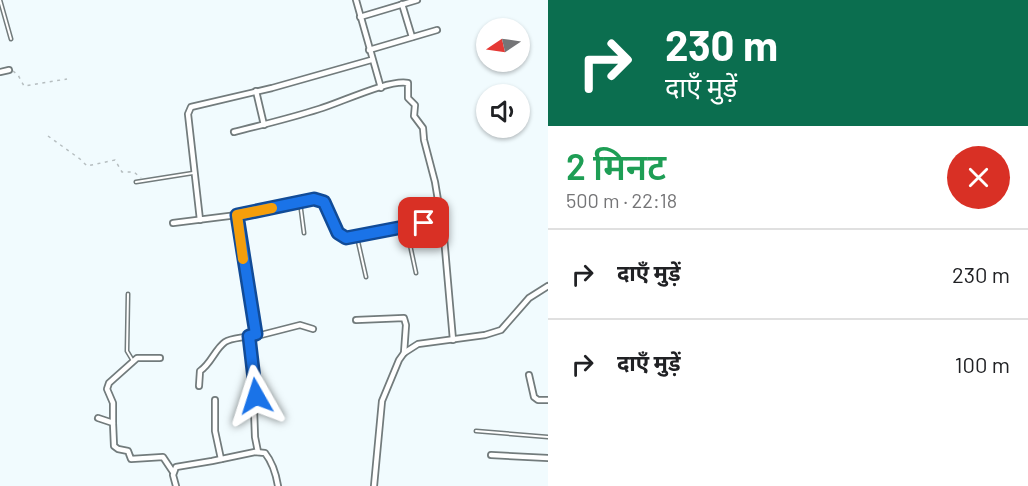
<!DOCTYPE html>
<html lang="hi">
<head>
<meta charset="utf-8">
<style>
	body { margin:0; font-family:Barlow,"Noto Sans Devanagari",sans-serif; background:#f6f6f6; color:#202124; height:100vh; display:flex; flex-direction:column; font-size:22px; white-space:nowrap }
	* { box-sizing:border-box; margin:0 }
	p { font-size:20px; color:#757577 }
	.icon { flex:none; width:33px; height:33px; fill:none; stroke:currentColor; stroke-width:2; stroke-linecap:round; stroke-linejoin:round }
	.map { position:relative; flex:1; overflow:hidden }
	.sheet { display:flex; flex-direction:column; background:#fff; width:480px }
	.sheet>* { flex:none }
	.guide { background:#0b6e4f; color:#fff; overflow:hidden }
	.needle { width:39px; rotate:257deg }
	.controls { position:absolute; left:476px; top:18px; display:grid; gap:12px }
	.controls a { display:grid; place-items:center; width:54px; height:54px; border-radius:50%; background:#fff; box-shadow:0 2px 4px #0004; font-size:30px }
	.pin { position:absolute; display:grid; place-items:center; width:51px; height:51px; color:#fff; margin:-26px; border-radius:12px; box-shadow:0 3px 9px #0006 }
	.me { position:absolute; width:66px; margin:-33px; rotate:354deg; stroke-linejoin:round; filter:drop-shadow(0 0 4px #0008) }
	.turn { display:flex; align-items:center; gap:21px; height:126px; padding:0 18px; font-size:27px }
	.turn .icon { width:78px; height:78px; stroke-width:2.5 }
	.turn b { display:block; font-size:42px; line-height:51px }
	.round { display:grid; place-items:center; flex:none; width:63px; height:63px; border-radius:32px; background:#f6f6f6 }
	.head { display:flex; align-items:center; justify-content:space-between; height:102px; padding:0 18px }
	h1 { font-size:36px; font-weight:600; line-height:45px; color:#1e9e55 }
	ul { padding:0; list-style:none }
	li { display:flex; align-items:center; gap:18px; height:90px; padding:0 18px; border-top:2px solid #e0e0e0 }
	li div { flex:1 }
	li b { display:block; font-size:22px }
	li em { font-style:normal }
	main { display:flex; flex:1; min-height:0 }
	.map>svg:first-child { display:block }
	.lines { fill:none; stroke-linecap:round; stroke-linejoin:round }
	.service-casing { stroke:#727b7c; stroke-width:5 }
	.minor-casing { stroke:#727b7c; stroke-width:8 }
	.path { stroke:#b6bec0; stroke-width:1.5; stroke-dasharray:3 4.5; stroke-linecap:butt }
	.service { stroke:#fff; stroke-width:2 }
	.minor { stroke:#fff; stroke-width:4.5 }
	.route-casing { stroke:#114b97; stroke-width:15 }
	.route { stroke:#1a73e8; stroke-width:10 }
	.slow { stroke:#f59e0b; stroke-width:10 }
</style>
</head>
<body>
<main>
<div class="map">
<svg width="548" height="486" viewBox="0 0 548 486">
	<rect width="100%" height="100%" fill="#f1fbfe"/>
	<g class="lines">
		<defs>
			<g id="service">
				<path d="M0 0 11 39"/>
				<path d="M136 182 193 173"/>
				<path d="M300 202 304 233"/>
				<path d="M406 226 416 273"/>
				<path d="M357 237 366 277"/>
				<path d="M128 294 127 351 133 361"/>
				<path d="M476 431 548 437"/>
			</g>
			<g id="minor">
				<path d="M356 0 381 88"/>
				<path d="M402 4 412 37"/>
				<path d="M360 17 417 0"/>
				<path d="M369 50 437 30"/>
				<path d="M0 72 9 70"/>
				<path d="M256 91 264 125"/>
				<path d="M234 132C262 125 291 118 319 109 340 103 389 79 408 83V98L415 105 414 116 423 128 424 140 435 182 444 237 453 340"/>
				<path d="M237 215 256 334 249 336 256 396"/>
				<path d="M200 220 188 114 191 107 272 88 371 60"/>
				<path d="M173 223 237 215 314 199 324 202 338 233 346 238 441 219"/>
				<path d="M356 320 404 318 406 325 404 353"/>
				<path d="M256 334 261 335 300 325 313 329"/>
				<path d="M529 375 534 397 538 400H548"/>
				<path d="M199 386 200 371C211 364 215 349 225 342 231 338 242 338 249 336"/>
				<path d="M215 400V431L221 459"/>
				<path d="M254 409 255 437 258 452"/>
				<path d="M98 418 113 423 114 446 118 449 128 451 131 459 163 457 173 472"/>
				<path d="M113 423V403L107 389 109 383 137 358H160"/>
				<path d="M491 455 548 458"/>
				<path d="M176 486 173 475 176 467 212 461 255 452 265 453C273 463 276 474 278 486"/>
				<path d="M374 486 382 401 399 360 404 353 418 344 485 335 501 330 529 298 548 286"/>
			</g>
		</defs>
		<use href="#service" class="service-casing"/>
		<use href="#minor" class="minor-casing"/>
		<g class="path">
			<path d="M13 71 18 75 24 86 67 79"/>
			<path d="M48 136 80 159 87 166 115 160 122 172H134L141 178"/>
		</g>
		<use href="#service" class="service"/>
		<use href="#minor" class="minor"/>
	</g>
	<g class="lines">
		<defs>
			<path id="route" d="M256 396 249 336 256 334 237 215 314 199 324 202 338 233 346 238 424 223"/>
		</defs>
		<use href="#route" class="route-casing"/>
		<use href="#route" class="route"/>
		<path class="slow" d="M243 259 237 215 272 208"/>
	</g>
</svg>
<div class="controls">
<a><svg class="needle" viewBox="-14 -14 28 28"><path d="M0-13l5 13h-10z" fill="#e53935"/><path d="M0 13l5-13h-10z" fill="#757577"/></svg></a>
<a><svg class="icon" aria-label="sound" viewBox="0 0 24 24"><path d="M4 9h4l5-4v14l-5-4H4zM17 9q2 3 0 6"/></svg></a>
</div>
<div class="pin" style="left:424px;top:223px;background:#d93025"><svg class="icon" aria-label="arrive" viewBox="0 0 24 24"><path d="M6 21V4h12l-3 4 3 4H6"/></svg></div>
<svg class="me" style="left:256px;top:396px" viewBox="-20 -20 40 40"><path d="M0-17L14 15 0 8-14 15z" fill="#1a73e8" stroke="#fff" stroke-width="4"/></svg>
</div>
<section class="sheet">
<div class="guide">
<div class="turn"><svg class="icon" aria-label="right" viewBox="0 0 24 24"><path d="M7 20v-9h11M14 6l5 5-5 5"/></svg><div><b>230 m</b>दाएँ मुड़ें</div></div>
</div>
<div class="head"><div><h1>2 मिनट</h1><p>500 m · 22:18</p></div><a class="round" style="background:#d93025;color:#fff"><svg class="icon" aria-label="close" viewBox="0 0 24 24"><path d="M6 6l12 12M18 6L6 18"/></svg></a></div>
<ul>
<li><svg class="icon" aria-label="right" viewBox="0 0 24 24"><path d="M7 20v-9h11M14 6l5 5-5 5"/></svg><div><b>दाएँ मुड़ें</b></div><em>230 m</em></li>
<li><svg class="icon" aria-label="right" viewBox="0 0 24 24"><path d="M7 20v-9h11M14 6l5 5-5 5"/></svg><div><b>दाएँ मुड़ें</b></div><em>100 m</em></li>
</ul>
</section>
</main>
</body>
</html>
